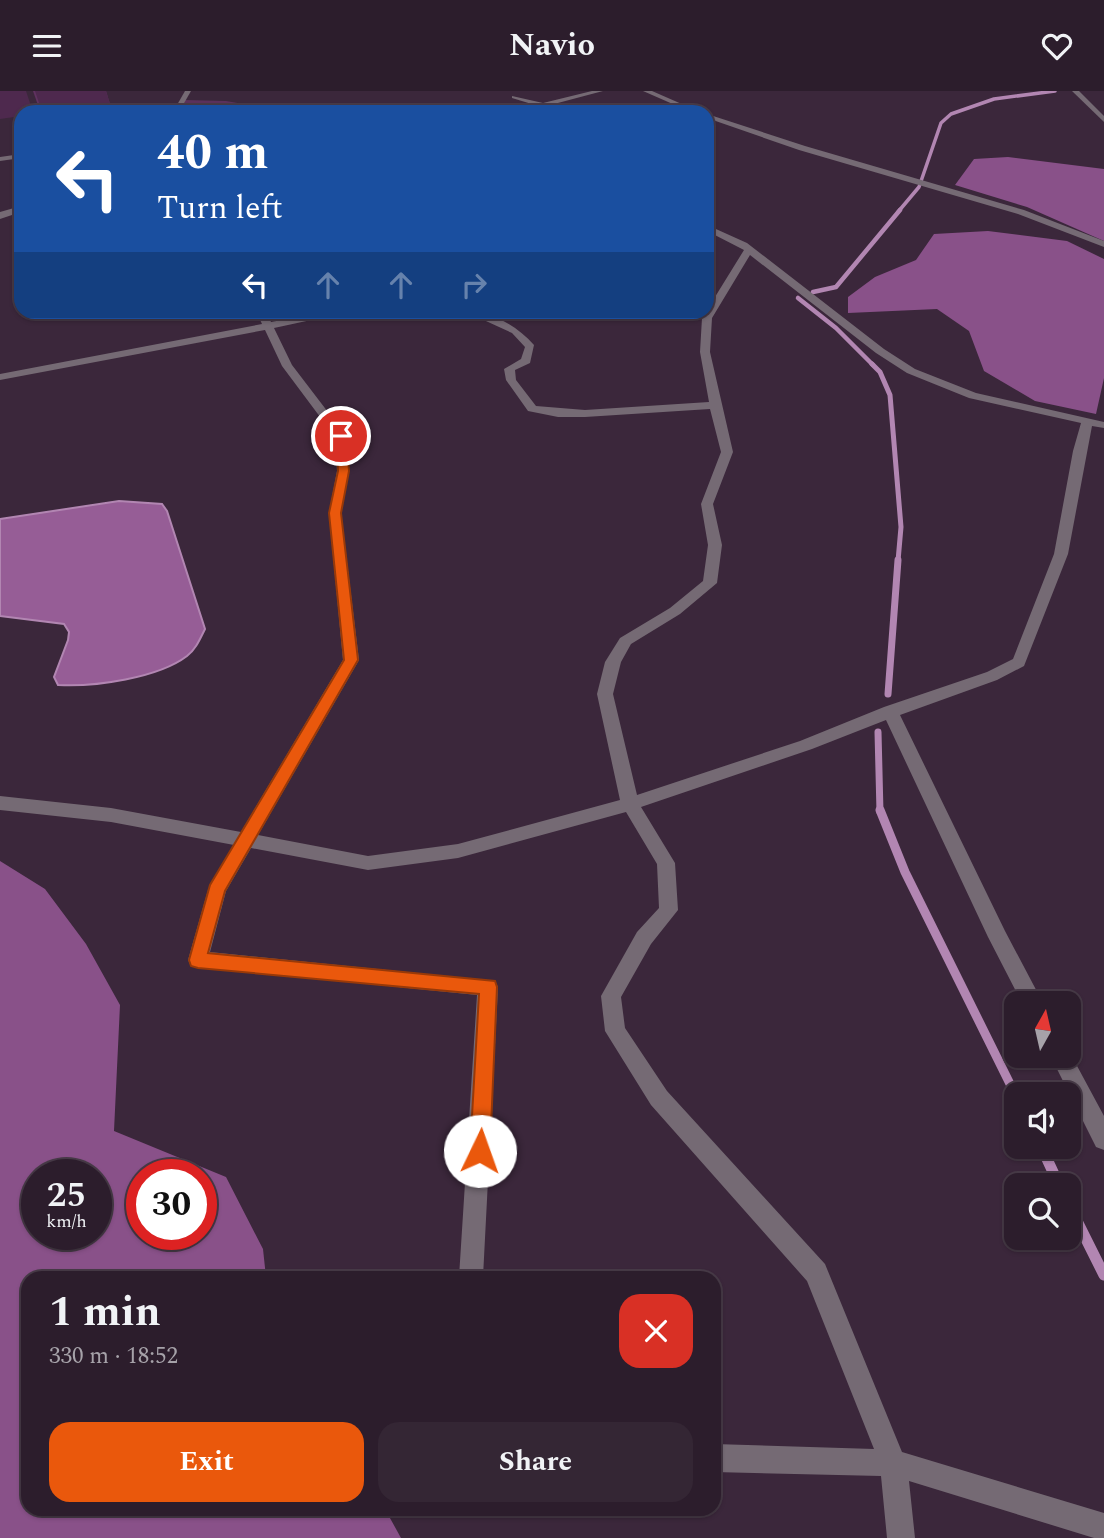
<!DOCTYPE html>
<html lang="en">
<head>
<meta charset="utf-8">
<style>
	body { margin:0; font-family:Spectral,serif; background:#342634; color:#f1f3f6; height:100vh; display:flex; flex-direction:column; font-size:26px; white-space:nowrap }
	* { box-sizing:border-box; margin:0 }
	p { font-size:23px; color:#a6a2a9 }
	.icon { flex:none; width:38px; height:38px; fill:none; stroke:currentColor; stroke-width:2; stroke-linecap:round; stroke-linejoin:round }
	.map { position:relative; flex:1; overflow:hidden }
	.details { position:absolute; left:21px; top:1180px; width:700px; height:245px; display:flex; flex-direction:column; background:#2c1d2c; border-radius:21px; box-shadow:0 2px 5px #0004,0 0 0 2px #483b48 }
	.details>* { flex:none }
	.guide { position:absolute; left:14px; top:14px; width:700px; height:214px; border-radius:21px; box-shadow:0 2px 5px #0004,0 0 0 2px #483b48; background:#1a4fa0; color:#fff; overflow:hidden }
	.needle { width:46px; rotate:8deg }
	.controls { position:absolute; left:1004px; top:900px; display:grid; gap:14px }
	.controls a { display:grid; place-items:center; width:77px; height:77px; border-radius:14px; background:#2c1d2c; box-shadow:0 2px 5px #0004,0 0 0 2px #483b48; font-size:35px }
	.speed { position:absolute; left:21px; top:1068px; display:flex; gap:14px; font-size:35px; font-weight:700; text-align:center }
	.speed>* { display:grid; place-content:center; width:91px; height:91px; border-radius:50%; background:#2c1d2c; box-shadow:0 2px 5px #0004,0 0 0 2px #483b48; line-height:1 }
	.speed small { font-size:18px; font-weight:400 }
	.speed .limit { border:10px solid #d22; background:#fff; color:#111 }
	.pin { position:absolute; display:grid; place-items:center; width:60px; height:60px; color:#fff; margin:-30px; border:4px solid #fff; border-radius:50%; box-shadow:0 2px 7px #0007 }
	.me { position:absolute; width:77px; margin:-38px; rotate:3deg; stroke-linejoin:round; filter:drop-shadow(0 0 5px #0008) }
	.turn { display:flex; align-items:center; gap:24px; height:147px; padding:0 28px; font-size:32px }
	.turn .icon { width:91px; height:91px; stroke-width:2.5 }
	.turn b { display:block; font-size:49px; line-height:60px }
	.lanes { display:flex; align-items:center; height:66px; padding:0 28px; background:#0003; justify-content:center; gap:35px; direction:ltr }
	.lanes .off { opacity:.35 }
	.round { display:grid; place-items:center; flex:none; width:74px; height:74px; border-radius:21px; background:#342634 }
	.head { display:flex; align-items:center; justify-content:space-between; height:119px; padding:0 28px }
	h1 { font-size:42px; font-weight:700; line-height:52px }
	.primary-button { display:flex; gap:14px; margin-top:auto; padding:14px 28px }
	.primary-button a { flex:1; height:80px; border-radius:21px; background:#ea580c; color:#fff; font-size:28px; font-weight:700; line-height:80px; text-align:center }
	.primary-button a+a { background:#342634; color:#f1f3f6 }
	header { display:flex; justify-content:space-between; align-items:center; height:91px; padding:0 28px; background:#2c1d2c; font-size:32px; font-weight:700 }
	.map>svg:first-child { display:block }
	.green { fill:#5b315b }
	.forest { fill:#895189; fill-rule:evenodd }
	.water { fill:#965d96; stroke:#b286b2; stroke-width:2 }
	.lines { fill:none; stroke-linecap:round; stroke-linejoin:round }
	.stream-far5 { stroke:#b286b2; stroke-width:3.5 }
	.stream-far4 { stroke:#b286b2; stroke-width:4.5 }
	.stream-far3 { stroke:#b286b2; stroke-width:5 }
	.stream-far2 { stroke:#b286b2; stroke-width:7 }
	.stream-far1 { stroke:#b286b2; stroke-width:9 }
	.stream { stroke:#b286b2; stroke-width:11 }
	.minor { fill:#756a74; fill-rule:evenodd }
	.wall { fill:#603260 }
	.shaded-wall { fill:#4e294e }
	.route { fill:#ea580c; stroke:#983908; stroke-width:2 }
</style>
</head>
<body>
<header><svg class="icon" aria-label="menu" viewBox="0 0 24 24"><path d="M4 6h16M4 12h16M4 18h16"/></svg>Navio<svg class="icon" aria-label="heart" viewBox="0 0 24 24"><path d="M12 20l-8-8c-3-5 5-10 8-4 3-6 11-1 8 4z"/></svg></header>
<div class="map">
<svg width="1104" height="1447" viewBox="0 0 1104 1447">
	<rect width="100%" height="100%" fill="#3b273b"/>
	<path class="green" d="M185 9 226 10 255 15 248 21H181Z"/>
	<g class="forest">
		<path d="M1008 66 1104 78V150L1027 116 955 94 974 68Z"/>
		<path d="M988 140 1067 150 1104 168V287L1096 323 1035 310 984 280 969 240 937 218 848 222V206L875 186 916 169 934 143Z"/>
		<path d="M0 770 45 798 86 853 120 914 114 1040 226 1086 263 1158 266 1186H28V1418H385L401 1447H0ZM37 1083H96V1143H37ZM142 1083H201V1143H142Z"/>
	</g>
	<path class="water" d="M119 410 162 413 167 420 205 538C200 548 196 558 187 565 158 587 95 596 58 594L54 586 68 549 69 541 64 533 0 525V428Z"/>
	<g class="lines">
		<path class="stream-far5" d="M898 121 919 96 941 32 951 23 994 8 1055 0"/>
		<g class="stream-far4">
			<path d="M813 201 836 196 900 119"/>
			<path d="M798 207 836 237 873 274"/>
		</g>
		<path class="stream-far3" d="M872 273 880 281 890 304 901 436 898 470"/>
		<g class="stream-far2">
			<path d="M888 603 898 469"/>
			<path d="M878 641 880 721"/>
		</g>
		<path class="stream-far1" d="M880 719 905 781 1017 1007"/>
		<g class="stream">
			<path d="M1041 1055 1059 1094"/>
			<path d="M1069 1114 1104 1184"/>
		</g>
		<g class="minor">
			<path d="M185 0H191L179 21H173Z"/>
			<path d="M592 0H603L524 21H513L535 14 512 7V5L543 12Z"/>
			<path d="M643 0H652L700 21H691Z"/>
			<path d="M1072 0H1079L1104 25V31Z"/>
			<path d="M707 23 805 55 1024 119 1104 150V156L1018 123 799 59 707 27Z"/>
			<path d="M21 63V67L0 70V66Z"/>
			<path d="M21 115V121L0 128V121Z"/>
			<path d="M707 134 747 152 884 258 915 278 976 302 1104 331V337L1092 335 1068 463 1024 575 997 589 900 624 1005 840 1043 912H1022L988 846 886 629 812 658 641 716 675 772 678 819 651 853 621 906 625 937 667 1000 825 1173 902 1361 1104 1422V1447H1094L909 1390 915 1447H887L881 1385 714 1381V1353L874 1358 807 1190 651 1014 605 940 601 905 637 841 659 817 657 773 626 721 458 767 368 779 251 757 226 800 210 861 495 890 498 896 483 1186H459L477 904 191 875 188 869 208 799 234 754 111 731 0 719V705L111 717 241 741 343 569 329 422 337 380 335 346 282 275 265 239 0 289V283L262 233 256 220H266L271 231 330 220H353L274 237 292 274 347 346 349 380 341 422 359 569 258 744 368 765 458 753 620 709 597 603 605 571 620 547 670 517 703 490 708 454 701 413 721 361 710 318 585 326H558L528 320 506 289 504 278 521 268 525 256 512 242 464 220C491 220 516 234 534 254L530 272 515 279 516 289 536 315 585 319 709 311 700 261 702 227 744 159 707 140ZM750 164 876 262 907 282 969 307 1081 332 1073 360 1054 463 1013 568 987 581 884 616 800 650 637 704 613 603 621 571 631 553 680 523 717 492 722 454 713 413 733 361 710 261 712 227Z"/>
			<path d="M1069 960 1104 1025V1059L1096 1056 1050 964H1069Z"/>
		</g>
	</g>
	<path class="wall" d="M33 0H106L110 13 42 21 39 17Z"/>
	<g class="shaded-wall">
		<path d="M0 0H26L33 21H21V25L0 28Z"/>
		<path d="M35 0H106L110 13 42 21Z"/>
	</g>
	<path class="route" d="M341 342 346 345 349 380 341 422 358 569 225 800 208 862 495 890 497 896 490 1060 487 1067 480 1070 473 1067 470 1060 479 903 198 877 191 875 189 869 210 794 344 569 329 422 338 380 336 345Z"/>
</svg>
<div class="controls">
<a><svg class="needle" viewBox="-14 -14 28 28"><path d="M0-13l5 13h-10z" fill="#e53935"/><path d="M0 13l5-13h-10z" fill="#a6a2a9"/></svg></a>
<a><svg class="icon" aria-label="sound" viewBox="0 0 24 24"><path d="M4 9h4l5-4v14l-5-4H4zM17 9q2 3 0 6"/></svg></a>
<a><svg class="icon" aria-label="search" viewBox="0 0 24 24"><circle cx="10" cy="10" r="6"/><path d="M15 15l6 6"/></svg></a>
</div>
<div class="speed"><div>25<small>km/h</small></div><div class="limit">30</div></div>
<div class="pin" style="left:341px;top:345px;background:#d93025"><svg class="icon" aria-label="arrive" viewBox="0 0 24 24"><path d="M6 21V4h12l-3 4 3 4H6"/></svg></div>
<svg class="me" style="left:480px;top:1060px" viewBox="-20 -20 40 40"><circle r="19" fill="#fff"/><path d="M0-13L10 11 0 6-10 11z" fill="#ea580c"/></svg>
<div class="guide">
<div class="turn"><svg class="icon" aria-label="left" viewBox="0 0 24 24"><path d="M17 20v-9H6M10 6l-5 5 5 5"/></svg><div><b>40 m</b>Turn left</div></div>
<div class="lanes"><svg class="icon" aria-label="left" viewBox="0 0 24 24"><path d="M17 20v-9H6M10 6l-5 5 5 5"/></svg><svg class="icon off" aria-label="ahead" viewBox="0 0 24 24"><path d="M12 20V5M6 11l6-6 6 6"/></svg><svg class="icon off" aria-label="ahead" viewBox="0 0 24 24"><path d="M12 20V5M6 11l6-6 6 6"/></svg><svg class="icon off" aria-label="right" viewBox="0 0 24 24"><path d="M7 20v-9h11M14 6l5 5-5 5"/></svg></div>
</div>
<section class="details">
<div class="head"><div><h1>1 min</h1><p>330 m · 18:52</p></div><a class="round" style="background:#d93025;color:#fff"><svg class="icon" aria-label="close" viewBox="0 0 24 24"><path d="M6 6l12 12M18 6L6 18"/></svg></a></div>
<div class="primary-button"><a>Exit</a><a>Share</a></div>
</section>
</div>
</body>
</html>
